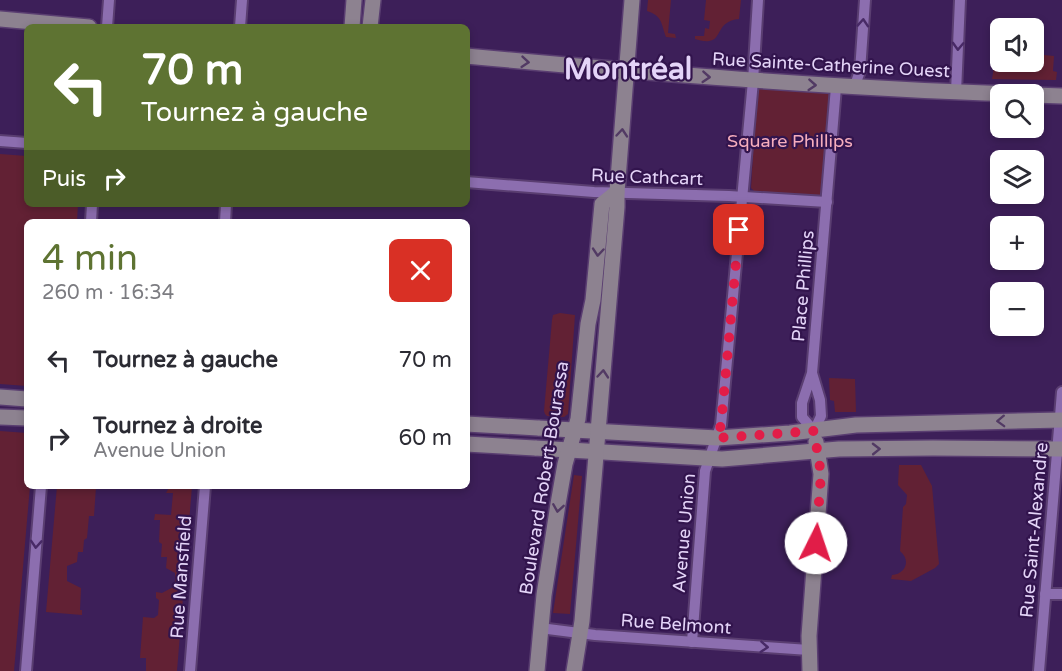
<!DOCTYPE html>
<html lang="fr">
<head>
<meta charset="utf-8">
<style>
	body { margin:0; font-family:"Varela Round",sans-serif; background:#f7f7f7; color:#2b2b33; height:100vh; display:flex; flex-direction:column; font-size:22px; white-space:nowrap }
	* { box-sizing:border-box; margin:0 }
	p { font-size:20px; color:#7c7c81 }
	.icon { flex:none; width:33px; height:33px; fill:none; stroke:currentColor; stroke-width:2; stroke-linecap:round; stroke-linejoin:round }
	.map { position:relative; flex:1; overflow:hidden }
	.drawer { position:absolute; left:24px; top:219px; width:446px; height:270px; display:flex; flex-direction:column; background:#fff; border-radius:9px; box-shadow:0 3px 9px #0003 }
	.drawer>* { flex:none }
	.hud { position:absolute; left:24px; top:24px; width:446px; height:183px; border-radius:9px; box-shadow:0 3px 9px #0003; background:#5e7332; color:#fff; overflow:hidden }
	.tools { position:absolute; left:990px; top:18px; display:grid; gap:12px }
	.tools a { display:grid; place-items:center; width:54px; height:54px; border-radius:9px; background:#fff; box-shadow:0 3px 9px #0003; font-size:30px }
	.pin { position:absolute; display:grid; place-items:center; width:51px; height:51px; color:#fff; margin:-26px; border-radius:12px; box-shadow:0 3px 9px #0006 }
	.me { position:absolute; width:66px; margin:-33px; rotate:4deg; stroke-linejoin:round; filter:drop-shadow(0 0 4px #0008) }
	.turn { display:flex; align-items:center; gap:21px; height:126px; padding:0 18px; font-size:27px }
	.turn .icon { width:78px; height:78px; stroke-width:2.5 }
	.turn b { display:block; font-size:42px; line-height:51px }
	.then { display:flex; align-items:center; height:57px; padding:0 18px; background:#0003; gap:12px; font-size:22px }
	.round { display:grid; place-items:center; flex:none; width:63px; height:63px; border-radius:9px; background:#f7f7f7 }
	.headline { display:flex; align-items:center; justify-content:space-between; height:102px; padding:0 18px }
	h1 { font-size:36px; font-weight:600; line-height:45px; color:#5e7332 }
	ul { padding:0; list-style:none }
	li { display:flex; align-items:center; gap:18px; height:78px; padding:0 18px }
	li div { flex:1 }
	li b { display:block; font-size:22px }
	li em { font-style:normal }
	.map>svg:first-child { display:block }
	.green { fill:#622134 }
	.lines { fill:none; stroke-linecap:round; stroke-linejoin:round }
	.street-casing { stroke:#5a3e71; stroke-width:14 }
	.secondary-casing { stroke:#5a3e71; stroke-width:18 }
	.street { stroke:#8c6eaf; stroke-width:10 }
	.secondary { stroke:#8d8290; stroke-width:15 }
	.secondary-bridge-casing { stroke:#5a3e71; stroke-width:18; stroke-linecap:butt }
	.secondary-bridge { stroke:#8d8290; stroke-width:15 }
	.oneway { stroke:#482a66 }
	.oneway2 { stroke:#523a64 }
	.route { stroke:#e11d48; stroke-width:10; stroke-dasharray:0 18 }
	.labels { text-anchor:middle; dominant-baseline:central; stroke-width:4.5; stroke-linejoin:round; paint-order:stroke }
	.street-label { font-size:18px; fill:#e4d4f8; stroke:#32144d }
	.park-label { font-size:18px; fill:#f6aebd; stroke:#32144d }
	.town-label { font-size:30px; font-weight:bold; fill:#e4d4f8; stroke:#32144d }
</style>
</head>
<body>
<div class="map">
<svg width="1062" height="671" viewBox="0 0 1062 671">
	<rect width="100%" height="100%" fill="#3d1f59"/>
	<g class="green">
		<path d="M648 0H671L668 33 675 34 676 38 666 37C661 24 663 16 647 11Z"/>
		<path d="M706 0H741L739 19C716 21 722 40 709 41 705 42 699 40 695 39V36H704L705 28 709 29 710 21 704 20Z"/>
		<path d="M998 51 1000 52V62H1034V54L1054 56 1053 71 1057 72 1056 80 992 79 994 67 997 66Z"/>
		<path d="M757 87 827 91 830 95 823 193 821 195 815 196 757 192 754 191 751 188Z"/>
		<path d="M0 154 27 156V204H78L77 222H27V386L0 384Z"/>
		<path d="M560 313 575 315 568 414 564 417 547 416 545 414 544 411 552 320 553 315Z"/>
		<path d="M829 378 855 379 856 412H835L834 401 830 400Z"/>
		<path d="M0 431 27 433V486H30L14 671H0Z"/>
		<path d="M899 465H921L932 486 939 564 935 568 911 581 891 579 892 575C906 574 911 560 900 551L903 507 906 504 907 495 898 485Z"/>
		<path d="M574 475 582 476 570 614 553 613Z"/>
		<path d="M57 486 96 487 94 516H89L87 538 84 540 83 552H78L77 562 67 566V581L81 588 80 610H82V615L46 612Z"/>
		<path d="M170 486H192L177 671H146V658H140L143 617 154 618 158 615 159 600 156 598V592L162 593 175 586V573L166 568 167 557H161L162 544 159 542 160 520H154L155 514 171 515 173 493H166Z"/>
	</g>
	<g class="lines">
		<defs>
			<g id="street">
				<path d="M107 27 109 0"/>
				<path d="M240 27 242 0"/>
				<path d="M854 88 860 71 865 0"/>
				<path d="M956 92 960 0"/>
				<path d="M0 141 27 143"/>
				<path d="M466 182 594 192 729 196 827 202"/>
				<path d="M91 222 92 204"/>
				<path d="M225 222 226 204"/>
				<path d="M812 373 820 400 821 416 814 431 802 417V403L812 373 836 87"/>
				<path d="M1045 594H1062"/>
				<path d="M540 628 595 635 809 650"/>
				<path d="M692 642 705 471 721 425 753 81 758 0"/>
				<path d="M26 671 41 486"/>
				<path d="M190 671 205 486"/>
				<path d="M1039 671 1062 392"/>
			</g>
			<g id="secondary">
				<path d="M0 19 89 27"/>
				<path d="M352 27 354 0"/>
				<path d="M370 27 373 0"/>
				<path d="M466 56C649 73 831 88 1015 94"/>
				<path d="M1034 95 1062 96"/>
				<path d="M0 397 27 399"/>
				<path d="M0 417 27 418"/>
				<path d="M538 428 717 438 790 433 856 425 1062 420"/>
				<path d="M535 448 722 459 839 449 933 448 1062 449"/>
				<path d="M537 671 544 595 558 504 565 464 578 419 588 324 593 300 602 204 617 192"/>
				<path d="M574 671 582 621 617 207V192L632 0"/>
				<path d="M810 671 809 636 821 474 816 442"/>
			</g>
		</defs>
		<use href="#street" class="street-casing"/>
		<use href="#secondary" class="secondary-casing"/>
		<use href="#street" class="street"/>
		<use href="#secondary" class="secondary"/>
		<defs>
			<g id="secondary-bridge">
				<path d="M466 424 538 428"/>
				<path d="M466 444 535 448"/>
			</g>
		</defs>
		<use href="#secondary-bridge" class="secondary-bridge-casing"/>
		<use href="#secondary-bridge" class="secondary-bridge"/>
	</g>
	<defs><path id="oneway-chevron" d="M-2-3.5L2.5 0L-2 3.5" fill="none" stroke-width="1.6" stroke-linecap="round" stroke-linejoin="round" transform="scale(1.5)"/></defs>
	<g class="oneway">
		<use href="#oneway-chevron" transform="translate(863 23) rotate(-86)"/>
		<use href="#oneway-chevron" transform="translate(958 46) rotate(92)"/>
		<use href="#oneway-chevron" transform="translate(36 544) rotate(94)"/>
		<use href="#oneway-chevron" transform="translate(764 647) rotate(4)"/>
	</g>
	<g class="oneway2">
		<use href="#oneway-chevron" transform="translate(525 62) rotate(5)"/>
		<use href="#oneway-chevron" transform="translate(706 77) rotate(4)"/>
		<use href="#oneway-chevron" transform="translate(812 85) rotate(4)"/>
		<use href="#oneway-chevron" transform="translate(622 133) rotate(-85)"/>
		<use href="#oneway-chevron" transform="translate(598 252) rotate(95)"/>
		<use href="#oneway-chevron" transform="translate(603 374) rotate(-85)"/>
		<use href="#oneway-chevron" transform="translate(1001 421) rotate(178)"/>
		<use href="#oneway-chevron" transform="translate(876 449) rotate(-1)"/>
		<use href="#oneway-chevron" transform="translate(558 508) rotate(99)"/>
	</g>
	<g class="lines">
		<path class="route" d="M739 230 721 425 717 438 814 431 821 474 816 543"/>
	</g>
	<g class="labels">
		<g class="street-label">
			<text transform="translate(831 65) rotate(3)">Rue Sainte-Catherine Ouest</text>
			<text transform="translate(647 177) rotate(2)">Rue Cathcart</text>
			<text transform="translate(803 286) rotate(-85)">Place Phillips</text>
			<text transform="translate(544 478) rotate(-81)">Boulevard Robert-Bourassa</text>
			<text transform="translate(1034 530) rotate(-85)">Rue Saint-Alexandre</text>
			<text transform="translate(684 533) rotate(-85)">Avenue Union</text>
			<text transform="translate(181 577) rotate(-86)">Rue Mansfield</text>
			<text transform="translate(676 624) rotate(4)">Rue Belmont</text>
		</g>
		<g class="park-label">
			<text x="790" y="141">Square Phillips</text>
		</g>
		<g class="town-label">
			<text x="628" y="69">Montréal</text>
		</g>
	</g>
</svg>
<div class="tools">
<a><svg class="icon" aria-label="sound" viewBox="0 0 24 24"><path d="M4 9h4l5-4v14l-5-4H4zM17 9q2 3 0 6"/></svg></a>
<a><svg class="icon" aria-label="search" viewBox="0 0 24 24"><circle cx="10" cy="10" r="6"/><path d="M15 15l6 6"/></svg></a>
<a><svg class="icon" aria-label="layers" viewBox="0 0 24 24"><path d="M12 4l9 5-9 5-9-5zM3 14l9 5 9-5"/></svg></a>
<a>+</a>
<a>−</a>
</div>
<div class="pin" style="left:739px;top:230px;background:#d93025"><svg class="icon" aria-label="arrive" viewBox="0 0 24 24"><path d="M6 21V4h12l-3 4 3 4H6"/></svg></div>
<svg class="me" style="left:816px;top:543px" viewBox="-20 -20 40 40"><circle r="19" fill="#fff"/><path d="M0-13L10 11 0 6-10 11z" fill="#e11d48"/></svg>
<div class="hud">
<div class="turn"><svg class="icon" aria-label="left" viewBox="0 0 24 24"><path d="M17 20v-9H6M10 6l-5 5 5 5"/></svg><div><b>70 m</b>Tournez à gauche</div></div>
<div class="then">Puis<svg class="icon" aria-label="right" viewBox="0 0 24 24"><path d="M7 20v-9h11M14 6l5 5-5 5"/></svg></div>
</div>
<section class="drawer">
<div class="headline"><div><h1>4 min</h1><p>260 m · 16:34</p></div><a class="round" style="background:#d93025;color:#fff"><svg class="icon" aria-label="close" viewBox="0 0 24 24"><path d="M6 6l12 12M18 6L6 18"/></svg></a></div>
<ul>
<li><svg class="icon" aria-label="left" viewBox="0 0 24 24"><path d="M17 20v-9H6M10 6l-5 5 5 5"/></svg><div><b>Tournez à gauche</b></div><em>70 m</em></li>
<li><svg class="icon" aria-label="right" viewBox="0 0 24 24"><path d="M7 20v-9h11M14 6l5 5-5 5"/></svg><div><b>Tournez à droite</b><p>Avenue Union</p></div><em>60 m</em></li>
</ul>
</section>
</div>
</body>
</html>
